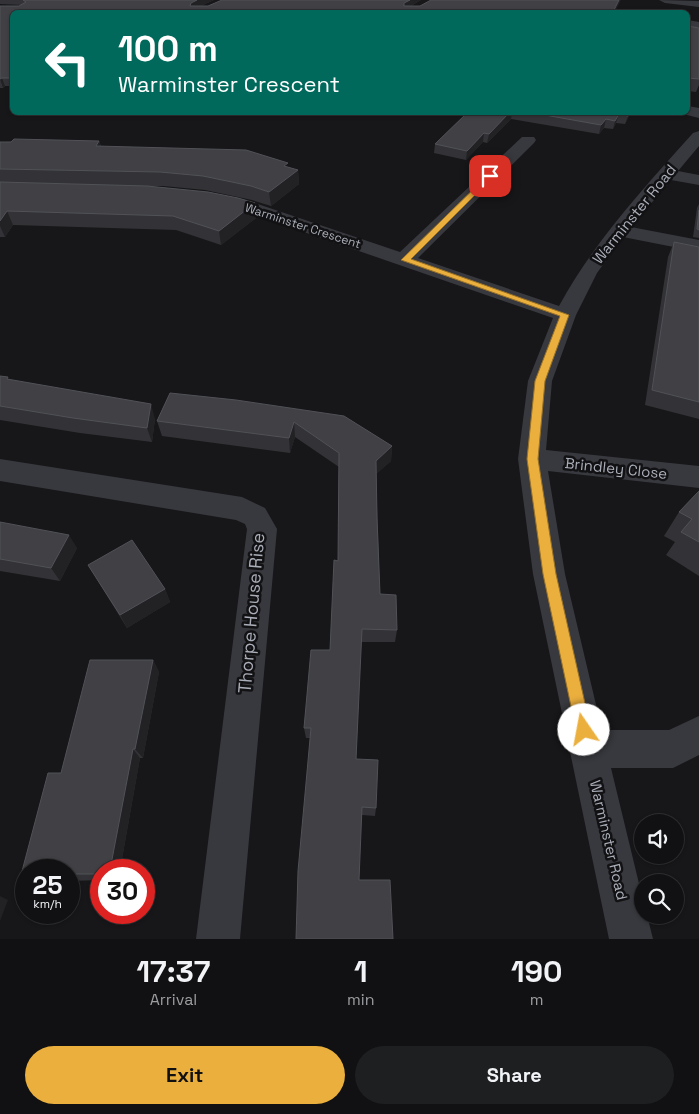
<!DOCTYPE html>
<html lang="en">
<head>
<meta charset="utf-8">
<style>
	body { margin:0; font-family:"Space Grotesk",sans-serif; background:#1e1f21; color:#f1f3f6; height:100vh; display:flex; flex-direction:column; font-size:19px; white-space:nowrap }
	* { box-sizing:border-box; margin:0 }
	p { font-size:16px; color:#9c9da0 }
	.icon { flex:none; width:28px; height:28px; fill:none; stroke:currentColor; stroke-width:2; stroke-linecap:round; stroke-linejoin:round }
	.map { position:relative; height:939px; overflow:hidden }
	.panel { display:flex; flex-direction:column; background:#111113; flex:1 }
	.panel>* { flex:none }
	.hud { position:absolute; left:10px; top:10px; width:680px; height:105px; border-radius:8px; box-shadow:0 1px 4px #0004,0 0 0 1px #303133; background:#00695c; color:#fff; overflow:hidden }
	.tools { position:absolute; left:634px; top:814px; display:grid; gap:10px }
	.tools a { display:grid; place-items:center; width:50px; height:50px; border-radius:50%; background:#111113; box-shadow:0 1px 4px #0004,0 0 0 1px #303133; font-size:25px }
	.speed { position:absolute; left:15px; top:859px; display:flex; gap:10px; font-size:25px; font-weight:700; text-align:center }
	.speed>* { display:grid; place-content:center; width:65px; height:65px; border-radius:50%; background:#111113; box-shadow:0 1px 4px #0004,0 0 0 1px #303133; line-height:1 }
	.speed small { font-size:12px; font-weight:400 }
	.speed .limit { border:8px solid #d22; background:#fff; color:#111 }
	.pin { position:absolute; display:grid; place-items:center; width:42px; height:42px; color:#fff; margin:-21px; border-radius:10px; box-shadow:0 2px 8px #0006 }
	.me { position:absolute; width:55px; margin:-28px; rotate:348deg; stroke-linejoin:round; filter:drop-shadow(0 0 4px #0008) }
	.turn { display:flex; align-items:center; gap:18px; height:105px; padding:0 25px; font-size:22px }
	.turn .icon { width:65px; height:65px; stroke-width:2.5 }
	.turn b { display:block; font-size:35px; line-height:42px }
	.eta { display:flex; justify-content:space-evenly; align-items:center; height:85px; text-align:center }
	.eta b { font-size:30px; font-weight:800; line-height:35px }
	.button { display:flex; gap:10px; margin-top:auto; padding:10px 25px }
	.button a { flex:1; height:58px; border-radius:30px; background:#ebaf3d; color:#111; font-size:20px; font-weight:800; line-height:58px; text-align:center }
	.button a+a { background:#1e1f21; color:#f1f3f6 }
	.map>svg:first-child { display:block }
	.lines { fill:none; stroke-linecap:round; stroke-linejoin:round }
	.minor { fill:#38393e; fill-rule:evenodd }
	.wall { fill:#333337 }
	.shaded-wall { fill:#222225 }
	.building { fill:#404045; stroke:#505257 }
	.route { fill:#ebaf3d; stroke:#997228 }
	.labels { text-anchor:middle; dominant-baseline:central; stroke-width:5; stroke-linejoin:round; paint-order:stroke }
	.far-street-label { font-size:12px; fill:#aaaeb8; stroke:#121214 }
	.street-label { font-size:15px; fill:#aaaeb8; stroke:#121214 }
	.near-street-label { font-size:18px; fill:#aaaeb8; stroke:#121214 }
</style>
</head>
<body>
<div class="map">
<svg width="699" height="939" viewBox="0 0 699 939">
	<rect width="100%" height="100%" fill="#171719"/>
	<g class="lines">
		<g class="minor">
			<path d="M659 0 699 1V7L665 3Z"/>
			<path d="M688 20 699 22V30L688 28Z"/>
			<path d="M688 106 699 108V118L683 114 681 112H688Z"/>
			<path d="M699 131V146L678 171 699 175V185L671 180 631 227 699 240V252L623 237 597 273 576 315 552 381 546 450 699 466V488L548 471 565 574 602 730H669L699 716V755L673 768H611L642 896V915H647L653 939H609L533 574 518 459 528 381 553 318 240 210 212 204 209 200 212 196 218 195 252 202 400 252 522 137H534L536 140 534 143 418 258 559 306C595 240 644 188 693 133Z"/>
			<path d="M0 459 242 497 265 508 277 529 240 939H196L247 529 245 524 236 520 0 481Z"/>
		</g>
	</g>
	<g class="wall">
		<path d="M0 0H214L201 6H208L421 0 411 6 615 12H12V86H5L3 88H0V6H19L22 5 0 4Z"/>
		<path d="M688 26 699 28V85L696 92 688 91Z"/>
		<path d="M468 112H631L625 124 616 123 613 129 604 128 599 134 511 119 487 143 483 142 466 160 434 153 435 144Z"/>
		<path d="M99 141 101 146 288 167 298 170 299 184 271 206 252 200 205 190 163 186H149L256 218 221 245 176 230 13 225 5 237H0V142Z"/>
		<path d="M699 204V238L693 237 697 208Z"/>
		<path d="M674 242 694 246H699V419L645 405 668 257Z"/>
		<path d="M0 376 10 380 155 419 152 442 80 433 0 420Z"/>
		<path d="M170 393 392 446 391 461 376 474 380 594 397 630 395 642H361L356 759 376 808 375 816 362 815 296 939 310 738H306L304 728 330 650 338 561 339 467 295 437 290 453 162 436 157 421Z"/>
		<path d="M699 491V576L666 555 675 542 664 536 679 512Z"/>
		<path d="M0 522 77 548 60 581 0 571Z"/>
		<path d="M88 565 165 589 170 602 127 628Z"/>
		<path d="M153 660 159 672 143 758H140L120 870H101V880L69 881V870H26V877L21 875 61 773Z"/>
	</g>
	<g class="shaded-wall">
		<path d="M197 0H214L192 10 190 6 191 3Z"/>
		<path d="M410 0H421L404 10V3Z"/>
		<path d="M619 0H621L615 12H613Z"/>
		<path d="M2 78 5 86 3 88 0 79Z"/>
		<path d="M510 112H512L511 119 487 143 489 134Z"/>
		<path d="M629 112H631L625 124 628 116Z"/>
		<path d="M619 114 616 123 613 129 615 121Z"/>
		<path d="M606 119 604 128 599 134 601 125Z"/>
		<path d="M484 133 483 142 466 160 467 151Z"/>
		<path d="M99 141 103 154 96 146Z"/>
		<path d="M298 170 299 184 271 206 269 192Z"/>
		<path d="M255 203 256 218 221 245 219 231Z"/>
		<path d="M7 211 13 225 5 237 0 226V221Z"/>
		<path d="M151 404 155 419 152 442 147 428Z"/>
		<path d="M294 422 295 437 290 453 289 438Z"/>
		<path d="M392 446 391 461 375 475 376 461Z"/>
		<path d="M69 535 77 548 60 581 51 568Z"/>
		<path d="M165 589 170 602 127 628 120 615Z"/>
		<path d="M153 660 159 672 143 758 135 749Z"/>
		<path d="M133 749 140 758 120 870H110Z"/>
		<path d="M0 896 8 900 0 921Z"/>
	</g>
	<g class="building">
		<path d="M23 0H197L191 3 190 6H208L222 0H410L404 3V6H420L431 0H619L613 12H12V78H2L0 79V6H19L26 2Z"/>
		<path d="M688 26 699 28V79L688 78Z"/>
		<path d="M468 112H510L489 134 484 133 467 151 435 144Z"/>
		<path d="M528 112H629L628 116 619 114 615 121 606 119 601 125Z"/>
		<path d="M14 139 99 141 96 146 246 150 288 163 284 166 298 170 269 192 251 186 203 176 160 172 0 169V142H11Z"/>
		<path d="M0 182 147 186 208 192 238 198 255 203 219 231 173 216 7 211 0 221Z"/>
		<path d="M699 210V230L697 229Z"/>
		<path d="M674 242 699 247V402L652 390Z"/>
		<path d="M0 376 8 377 7 379 151 404 147 428 73 418 0 406Z"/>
		<path d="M170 393 236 400 344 416 392 446 376 461 377 518 380 594 396 595 397 630 362 629 356 759 378 760 376 808 362 807 359 880H390L393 939H296L298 871 311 728H304L311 650H330L334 560 338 561 339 453 294 422 289 438 157 421Z"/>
		<path d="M699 491V542L681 532 692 519 679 512Z"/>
		<path d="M0 522 69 535 51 568 0 559Z"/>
		<path d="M132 540 165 589 120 615 88 565Z"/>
		<path d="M90 660H153L135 749H133L110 870H101V874H69V870H26V875H21L48 773H61Z"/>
	</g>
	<path class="route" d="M488 175 494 176 411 259 569 315 545 381 538 459 556 574 591 730 589 735 584 737 578 735 576 730 543 574 527 459 535 381 560 316 401 260Z"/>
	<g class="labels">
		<g class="far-street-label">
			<text transform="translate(303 226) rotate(18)">Warminster Crescent</text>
		</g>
		<g class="street-label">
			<text transform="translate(634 214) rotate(-51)">Warminster Road</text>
			<text transform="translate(616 468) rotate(6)">Brindley Close</text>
			<text transform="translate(609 840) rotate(77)">Warminster Road</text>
		</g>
		<g class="near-street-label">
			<text transform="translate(251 613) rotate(-85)">Thorpe House Rise</text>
		</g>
	</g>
</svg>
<div class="tools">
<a><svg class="icon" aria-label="sound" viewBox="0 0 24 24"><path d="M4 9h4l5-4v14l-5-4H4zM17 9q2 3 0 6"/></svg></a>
<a><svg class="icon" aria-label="search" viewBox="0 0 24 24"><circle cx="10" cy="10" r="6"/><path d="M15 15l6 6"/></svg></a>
</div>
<div class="speed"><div>25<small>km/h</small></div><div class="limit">30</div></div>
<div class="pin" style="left:490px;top:176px;background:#d93025"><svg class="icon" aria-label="arrive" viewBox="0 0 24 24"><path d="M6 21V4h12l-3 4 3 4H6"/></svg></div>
<svg class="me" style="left:584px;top:730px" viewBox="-20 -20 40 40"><circle r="19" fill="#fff"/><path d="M0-13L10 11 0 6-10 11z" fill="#ebaf3d"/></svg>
<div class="hud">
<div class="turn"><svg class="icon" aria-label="left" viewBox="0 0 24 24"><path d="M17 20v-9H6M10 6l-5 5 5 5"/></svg><div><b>100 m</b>Warminster Crescent</div></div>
</div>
</div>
<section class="panel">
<div class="eta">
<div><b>17:37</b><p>Arrival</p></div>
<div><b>1</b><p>min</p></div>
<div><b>190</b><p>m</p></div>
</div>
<div class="button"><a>Exit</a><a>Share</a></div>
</section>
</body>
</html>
